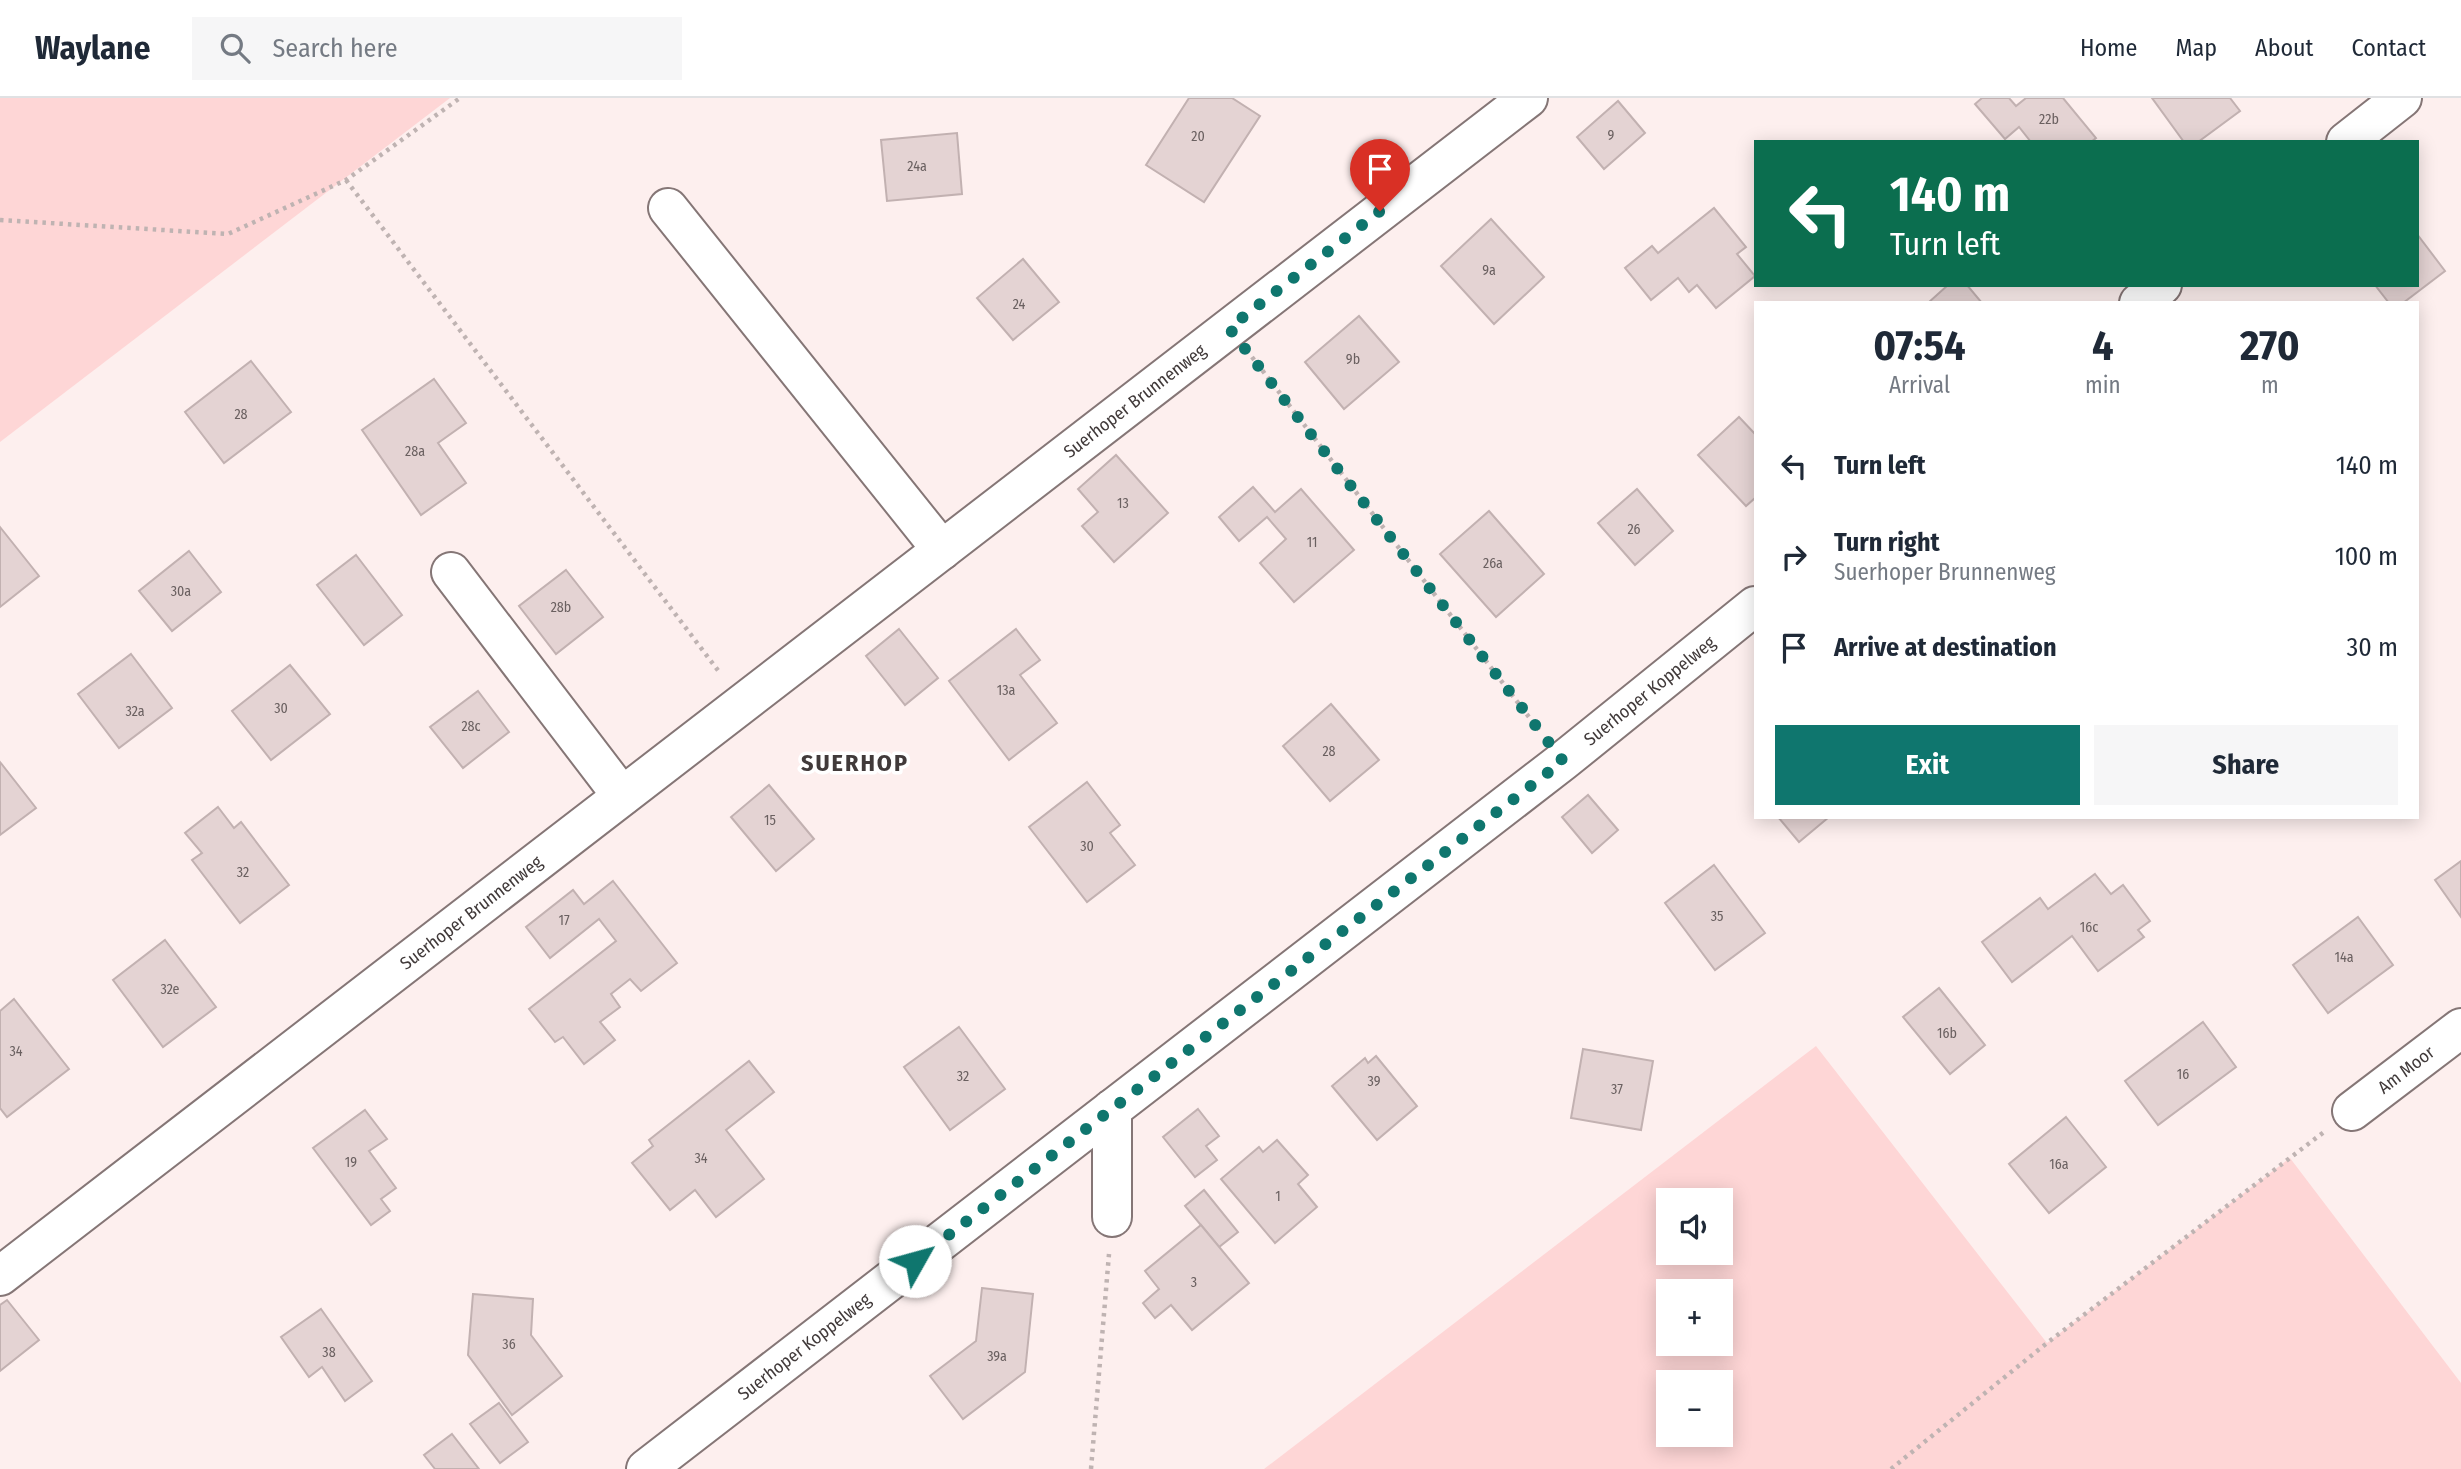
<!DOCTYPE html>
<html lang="en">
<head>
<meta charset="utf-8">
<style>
	body { margin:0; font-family:"Fira Sans Condensed",sans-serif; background:#f6f6f7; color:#1f2937; height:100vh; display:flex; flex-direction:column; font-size:26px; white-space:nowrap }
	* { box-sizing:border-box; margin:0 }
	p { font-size:23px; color:#747a83 }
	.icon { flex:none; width:38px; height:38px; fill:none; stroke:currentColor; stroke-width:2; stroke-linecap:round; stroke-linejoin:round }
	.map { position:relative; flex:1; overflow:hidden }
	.details { position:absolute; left:1754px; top:203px; width:665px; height:518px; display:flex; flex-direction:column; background:#fff; border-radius:0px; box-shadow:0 4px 18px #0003 }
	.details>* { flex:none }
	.banner { position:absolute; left:1754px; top:42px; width:665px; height:147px; border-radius:0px; box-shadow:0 4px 18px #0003; background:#0b6e4f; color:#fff; overflow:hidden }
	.controls { position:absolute; left:1656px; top:1090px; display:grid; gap:14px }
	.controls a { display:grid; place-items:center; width:77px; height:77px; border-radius:0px; background:#fff; box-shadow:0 4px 18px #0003; font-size:35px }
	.pin { position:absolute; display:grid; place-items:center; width:60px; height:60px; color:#fff; margin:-72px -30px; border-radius:50% 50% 50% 0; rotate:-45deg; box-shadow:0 0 7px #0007 }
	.pin .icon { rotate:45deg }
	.me { position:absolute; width:77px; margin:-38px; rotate:52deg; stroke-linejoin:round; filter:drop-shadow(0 0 5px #0008) }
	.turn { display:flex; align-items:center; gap:24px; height:147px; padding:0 21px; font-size:32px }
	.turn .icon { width:91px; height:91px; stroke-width:2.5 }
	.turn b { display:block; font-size:49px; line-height:60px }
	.eta { display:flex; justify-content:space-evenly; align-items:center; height:119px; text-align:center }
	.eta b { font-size:42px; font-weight:700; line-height:49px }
	.button { display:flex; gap:14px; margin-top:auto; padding:14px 21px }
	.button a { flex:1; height:80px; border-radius:0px; background:#0f766e; color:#fff; font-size:28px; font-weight:700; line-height:80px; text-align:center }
	.button a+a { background:#f6f6f7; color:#1f2937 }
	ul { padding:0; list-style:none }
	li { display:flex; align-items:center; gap:21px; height:91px; padding:0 21px }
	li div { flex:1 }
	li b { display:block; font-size:26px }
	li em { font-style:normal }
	header { display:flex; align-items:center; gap:42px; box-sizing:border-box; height:98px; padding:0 35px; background:#fff; border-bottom:2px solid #e0e1e3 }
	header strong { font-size:33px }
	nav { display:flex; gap:38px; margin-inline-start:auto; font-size:24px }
	.search { width:490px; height:63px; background:#f6f6f7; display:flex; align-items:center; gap:18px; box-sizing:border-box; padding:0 24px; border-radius:0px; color:#747a83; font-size:26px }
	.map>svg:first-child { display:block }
	.green { fill:#fed6d6; fill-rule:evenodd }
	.building { fill:#e4d3d3; stroke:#c2b1b1; stroke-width:2 }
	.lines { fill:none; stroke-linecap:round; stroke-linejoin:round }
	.minor-casing { stroke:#857676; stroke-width:42 }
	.path { stroke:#bfb3b2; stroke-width:4.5; stroke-dasharray:3.5 5; stroke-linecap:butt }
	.minor { stroke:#fff; stroke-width:38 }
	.route { stroke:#0f766e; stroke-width:12; stroke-dasharray:0 21.6 }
	.labels { text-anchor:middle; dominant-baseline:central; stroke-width:7; stroke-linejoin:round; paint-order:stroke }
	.number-label { font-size:14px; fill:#6a6060 }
	.street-label { font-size:18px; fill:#413a3a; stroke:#fff }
	.district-label { font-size:24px; font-weight:bold; letter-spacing:2px; fill:#413a3a; stroke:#fff }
</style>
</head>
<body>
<header>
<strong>Waylane</strong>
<div class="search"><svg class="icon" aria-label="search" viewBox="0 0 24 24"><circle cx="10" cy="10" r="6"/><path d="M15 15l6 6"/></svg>Search here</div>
<nav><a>Home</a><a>Map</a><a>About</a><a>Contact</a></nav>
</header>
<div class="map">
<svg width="2461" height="1371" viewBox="0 0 2461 1371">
	<rect width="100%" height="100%" fill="#fdefee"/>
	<g class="green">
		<path d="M0 0H450L0 344Z"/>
		<path d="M1816 948 2047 1245 2290 1060 2461 1285V1371H1264ZM1668 1102H1720V1155H1668ZM1668 1194H1720V1246H1668ZM1668 1284H1720V1337H1668Z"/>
	</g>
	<g class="building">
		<path d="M1189 0H1232L1260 18 1204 104 1146 67Z"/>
		<path d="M1982 0H2009L2016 8 2026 0H2063L2096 40 2091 44H2031L2019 29 2005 41 1975 6Z"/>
		<path d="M2152 0H2230L2240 13 2198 44H2184Z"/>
		<path d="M1618 3 1645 35 1604 71 1577 39Z"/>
		<path d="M957 35 962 96 887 103 881 42Z"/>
		<path d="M1714 110 1746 149 1737 156 1755 178 1716 210 1697 187 1689 194 1678 180 1651 202 1625 170 1652 148 1658 155Z"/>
		<path d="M1491 121 1544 179 1494 226 1441 168Z"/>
		<path d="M2417 136 2445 173 2403 205H2389L2375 187H2417Z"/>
		<path d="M1023 161 1059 204 1013 242 977 200Z"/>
		<path d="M1948 187H1967L1982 205H1928Z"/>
		<path d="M1359 218 1399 264 1344 311 1305 264Z"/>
		<path d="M251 263 291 314 224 365 185 314Z"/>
		<path d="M434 281 466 325 438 345 466 385 421 417 362 332Z"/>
		<path d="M1739 319 1755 336V400L1746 408 1698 357Z"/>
		<path d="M1116 357 1168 415 1114 464 1082 428 1098 414 1078 391Z"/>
		<path d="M1253 389 1275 414 1301 391 1354 452 1294 504 1260 465 1286 441 1267 419 1239 443 1219 419Z"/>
		<path d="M1637 391 1673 433 1635 467 1598 425Z"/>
		<path d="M1489 413 1544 476 1496 519 1440 456Z"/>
		<path d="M0 429 39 478 0 509Z"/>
		<path d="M189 453 221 494 172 533 139 493Z"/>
		<path d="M356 457 402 517 364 547 317 487Z"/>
		<path d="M566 472 603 519 556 556 519 508Z"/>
		<path d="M899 531 938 580 905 607 866 558Z"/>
		<path d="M1016 531 1040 562 1020 577 1057 625 1009 662 949 583Z"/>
		<path d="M131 556 172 610 119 650 78 596Z"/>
		<path d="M290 567 330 616 271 662 232 613Z"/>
		<path d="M478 593 509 634 463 670 430 629Z"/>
		<path d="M1331 606 1379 662 1330 703 1283 648Z"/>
		<path d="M0 664 36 710 0 737Z"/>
		<path d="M1087 684 1120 727 1110 735 1135 767 1087 804 1029 729Z"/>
		<path d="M769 687 814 741 776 773 731 719Z"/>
		<path d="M1588 697 1618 732 1592 755 1562 719Z"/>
		<path d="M218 709 234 730 241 724 289 787 240 825 192 762 202 755 185 735Z"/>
		<path d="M1778 719H1829L1799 744Z"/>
		<path d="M2461 763V819L2435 782Z"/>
		<path d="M1714 767 1765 835 1715 872 1665 805Z"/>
		<path d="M2095 776 2111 796 2123 787 2150 823 2138 832 2144 839 2098 873 2072 838 2012 884 1982 844 2040 800 2048 811Z"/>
		<path d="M613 783 677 865 641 893 630 881 611 896 620 909 600 924 615 942 584 966 563 939 555 944 529 911 616 843 599 821 550 860 526 829 573 792 584 806Z"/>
		<path d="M2358 819 2393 867 2328 915 2293 867Z"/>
		<path d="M165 842 216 909 163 949 113 882Z"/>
		<path d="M1939 890 1985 947 1950 976 1903 919Z"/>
		<path d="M14 901 69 971 7 1019 0 1010V913Z"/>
		<path d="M2203 924 2236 969 2158 1027 2125 983Z"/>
		<path d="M959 929 1005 991 950 1032 904 969Z"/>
		<path d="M1583 951 1653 963 1641 1032 1571 1020Z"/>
		<path d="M1376 958 1417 1008 1377 1042 1332 988 1365 960 1368 965Z"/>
		<path d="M749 963 774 994 726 1032 764 1081 716 1119 695 1092 670 1112 632 1065 653 1048 649 1042Z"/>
		<path d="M1198 1011 1219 1038 1206 1048 1217 1062 1195 1079 1163 1039Z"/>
		<path d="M365 1012 387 1041 369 1053 396 1090 381 1101 390 1113 371 1127 313 1050Z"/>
		<path d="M2066 1019 2106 1069 2049 1115 2009 1066Z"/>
		<path d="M1277 1042 1308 1077 1298 1086 1317 1109 1275 1145 1221 1081 1259 1049 1263 1054Z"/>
		<path d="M1204 1092 1238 1134 1219 1149 1185 1108Z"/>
		<path d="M1201 1127 1249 1185 1192 1232 1171 1207 1155 1220 1143 1205 1159 1191 1145 1173Z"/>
		<path d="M982 1190 1033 1196 1025 1274 963 1321 930 1278 976 1243Z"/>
		<path d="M473 1196 533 1201 531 1237 562 1278 512 1317 468 1257Z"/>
		<path d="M7 1202 39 1242 0 1273V1207Z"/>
		<path d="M321 1211 372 1283 345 1303 322 1269 309 1279 281 1239Z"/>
		<path d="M499 1305 528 1344 500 1365 470 1326Z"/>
		<path d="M452 1336 479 1371H435L424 1357Z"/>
	</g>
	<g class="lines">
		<defs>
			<g id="minor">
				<path d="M2346 44 2402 0"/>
				<path d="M668 110 942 452"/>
				<path d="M2139 205 2162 187"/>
				<path d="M451 474 622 698"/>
				<path d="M1112 1011V1119"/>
				<path id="s1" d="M2352 1013 2461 930"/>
				<path id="s2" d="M0 1178 1528 0"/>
				<path id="s3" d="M646 1371 1563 663 1755 508"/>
			</g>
		</defs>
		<use href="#minor" class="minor-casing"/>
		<g class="path">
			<path d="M346 82 720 575"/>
			<path d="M0 122 228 136 346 82 460 0"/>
			<path d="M1252 259 1539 632"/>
			<path d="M1091 1371 1109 1156"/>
			<path d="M1891 1371 2047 1245 2324 1034"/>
		</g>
		<use href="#minor" class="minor"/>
	</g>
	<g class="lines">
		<path class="route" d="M915 1163 1563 663 1229 230 1380 113"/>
	</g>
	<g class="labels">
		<g class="number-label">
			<text x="2049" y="21">22b</text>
			<text x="1611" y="37">9</text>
			<text x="1198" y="38">20</text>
			<text x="917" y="68">24a</text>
			<text x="1489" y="172">9a</text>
			<text x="1019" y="206">24</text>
			<text x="1353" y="261">9b</text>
			<text x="241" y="316">28</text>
			<text x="415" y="353">28a</text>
			<text x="1123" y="405">13</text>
			<text x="1634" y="431">26</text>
			<text x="1312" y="444">11</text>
			<text x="1493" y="465">26a</text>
			<text x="181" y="493">30a</text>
			<text x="561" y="509">28b</text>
			<text x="1006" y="592">13a</text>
			<text x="281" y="610">30</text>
			<text x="135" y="613">32a</text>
			<text x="471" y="628">28c</text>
			<text x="1329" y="653">28</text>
			<text x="770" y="722">15</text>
			<text x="1087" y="748">30</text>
			<text x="243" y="774">32</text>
			<text x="1717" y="818">35</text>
			<text x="564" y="822">17</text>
			<text x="2089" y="829">16c</text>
			<text x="2344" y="859">14a</text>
			<text x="170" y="891">32e</text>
			<text x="1947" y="935">16b</text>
			<text x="16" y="953">34</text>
			<text x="2183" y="976">16</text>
			<text x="963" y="978">32</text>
			<text x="1374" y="983">39</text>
			<text x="1617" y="991">37</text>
			<text x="701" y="1060">34</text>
			<text x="351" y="1064">19</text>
			<text x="2059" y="1066">16a</text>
			<text x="1278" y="1098">1</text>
			<text x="1194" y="1184">3</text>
			<text x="509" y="1246">36</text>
			<text x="329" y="1254">38</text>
			<text x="997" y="1258">39a</text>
		</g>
		<g class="street-label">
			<text stroke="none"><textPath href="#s2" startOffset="1433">Suerhoper Brunnenweg</textPath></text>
			<text stroke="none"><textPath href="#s3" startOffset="1270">Suerhoper Koppelweg</textPath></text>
			<text stroke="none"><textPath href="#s2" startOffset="595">Suerhoper Brunnenweg</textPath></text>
			<text stroke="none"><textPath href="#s1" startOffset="68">Am Moor</textPath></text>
			<text stroke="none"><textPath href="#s3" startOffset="200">Suerhoper Koppelweg</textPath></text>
		</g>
		<g class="district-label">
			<text x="855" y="665">SUERHOP</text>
		</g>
	</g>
</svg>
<div class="controls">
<a><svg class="icon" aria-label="sound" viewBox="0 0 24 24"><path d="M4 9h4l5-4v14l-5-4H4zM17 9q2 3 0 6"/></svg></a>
<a>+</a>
<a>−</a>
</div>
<div class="pin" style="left:1380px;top:113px;background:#d93025"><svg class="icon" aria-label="arrive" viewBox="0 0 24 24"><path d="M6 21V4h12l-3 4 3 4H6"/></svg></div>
<svg class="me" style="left:915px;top:1163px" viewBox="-20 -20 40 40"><circle r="19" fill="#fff"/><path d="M0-13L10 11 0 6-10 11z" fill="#0f766e"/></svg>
<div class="banner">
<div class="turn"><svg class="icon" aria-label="left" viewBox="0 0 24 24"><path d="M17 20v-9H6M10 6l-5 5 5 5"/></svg><div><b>140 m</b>Turn left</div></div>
</div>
<section class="details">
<div class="eta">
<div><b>07:54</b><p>Arrival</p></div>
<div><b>4</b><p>min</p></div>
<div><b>270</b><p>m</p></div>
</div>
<ul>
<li><svg class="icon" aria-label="left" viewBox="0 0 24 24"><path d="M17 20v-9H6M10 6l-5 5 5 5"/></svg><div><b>Turn left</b></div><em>140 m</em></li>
<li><svg class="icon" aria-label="right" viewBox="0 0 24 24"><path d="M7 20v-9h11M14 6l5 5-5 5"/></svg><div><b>Turn right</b><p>Suerhoper Brunnenweg</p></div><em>100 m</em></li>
<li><svg class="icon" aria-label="arrive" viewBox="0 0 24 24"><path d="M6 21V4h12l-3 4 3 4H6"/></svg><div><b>Arrive at destination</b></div><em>30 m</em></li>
</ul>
<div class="button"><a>Exit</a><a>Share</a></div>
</section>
</div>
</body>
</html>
